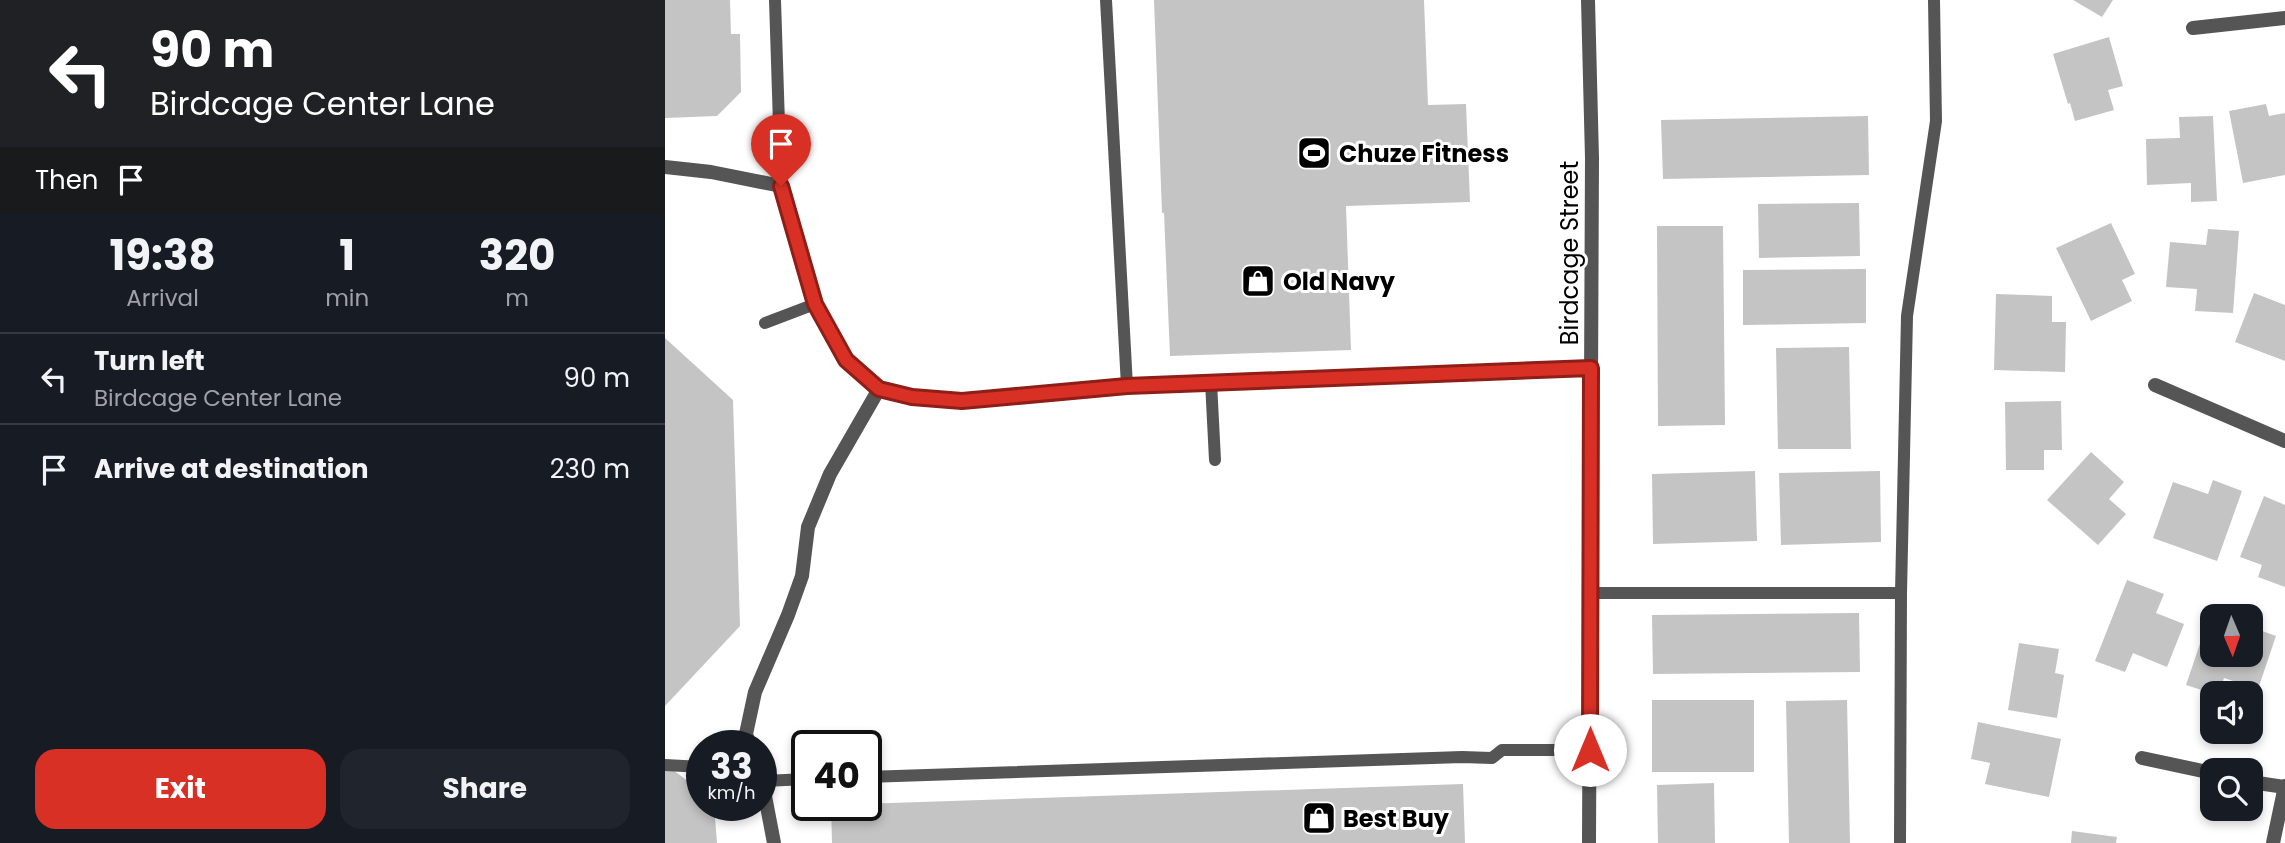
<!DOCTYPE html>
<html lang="en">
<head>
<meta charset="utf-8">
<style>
	body { margin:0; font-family:Poppins,sans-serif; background:#20242c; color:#f1f3f6; height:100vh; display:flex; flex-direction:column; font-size:26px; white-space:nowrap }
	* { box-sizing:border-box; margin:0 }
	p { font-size:23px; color:#9ea1a6 }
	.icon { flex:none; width:38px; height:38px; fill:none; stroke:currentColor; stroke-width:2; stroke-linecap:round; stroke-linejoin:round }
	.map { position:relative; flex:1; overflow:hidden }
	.panel { display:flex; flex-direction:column; background:#171b24; width:665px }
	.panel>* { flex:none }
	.top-card { background:#202124; color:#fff; overflow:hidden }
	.needle { width:46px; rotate:178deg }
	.fabs { position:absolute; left:1535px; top:604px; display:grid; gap:14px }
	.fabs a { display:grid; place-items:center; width:63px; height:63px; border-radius:14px; background:#171b24; box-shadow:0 4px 10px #0003; font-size:35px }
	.speed { position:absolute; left:21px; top:730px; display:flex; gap:14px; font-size:35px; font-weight:700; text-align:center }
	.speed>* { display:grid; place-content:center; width:91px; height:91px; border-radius:50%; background:#171b24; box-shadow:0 4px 10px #0003; line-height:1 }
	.speed small { font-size:18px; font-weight:400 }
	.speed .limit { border:4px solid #111; border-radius:10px; background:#fff; color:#111 }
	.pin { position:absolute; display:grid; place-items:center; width:60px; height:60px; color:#fff; margin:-72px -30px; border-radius:50% 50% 50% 0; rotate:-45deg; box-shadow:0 0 7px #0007 }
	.pin .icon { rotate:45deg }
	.me { position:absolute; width:77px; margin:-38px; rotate:0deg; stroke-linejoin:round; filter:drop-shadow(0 0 5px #0008) }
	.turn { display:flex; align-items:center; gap:24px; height:147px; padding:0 35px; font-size:32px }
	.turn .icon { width:91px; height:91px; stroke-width:2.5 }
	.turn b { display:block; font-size:49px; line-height:60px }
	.then { display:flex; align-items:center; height:66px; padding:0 35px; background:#0003; gap:14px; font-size:26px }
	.eta { display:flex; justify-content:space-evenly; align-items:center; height:119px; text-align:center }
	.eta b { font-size:42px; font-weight:700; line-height:49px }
	.button { display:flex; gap:14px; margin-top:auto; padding:14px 35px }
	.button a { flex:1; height:80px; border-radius:21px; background:#d93025; color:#fff; font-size:28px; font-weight:700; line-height:80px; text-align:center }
	.button a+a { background:#20242c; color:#f1f3f6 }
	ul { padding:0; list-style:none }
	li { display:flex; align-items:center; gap:21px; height:91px; padding:0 35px; border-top:2px solid #363941 }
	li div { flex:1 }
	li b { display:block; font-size:26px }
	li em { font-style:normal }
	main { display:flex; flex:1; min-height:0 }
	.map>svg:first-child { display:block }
	.building { fill:#c4c4c4 }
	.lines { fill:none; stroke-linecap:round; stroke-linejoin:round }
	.service { stroke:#555; stroke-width:12 }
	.minor { stroke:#555; stroke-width:14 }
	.tertiary { stroke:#555; stroke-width:14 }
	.route-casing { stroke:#8d1f18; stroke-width:18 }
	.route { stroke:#d93025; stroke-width:12 }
	.labels { text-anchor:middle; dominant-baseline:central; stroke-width:6; stroke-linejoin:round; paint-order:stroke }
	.poi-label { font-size:24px; font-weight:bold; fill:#000; stroke:#fff; text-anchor:start }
	.street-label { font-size:24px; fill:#000; stroke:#fff }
</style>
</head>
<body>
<main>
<section class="panel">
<div class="top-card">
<div class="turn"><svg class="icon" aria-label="left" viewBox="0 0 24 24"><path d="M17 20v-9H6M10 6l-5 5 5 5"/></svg><div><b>90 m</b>Birdcage Center Lane</div></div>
<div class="then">Then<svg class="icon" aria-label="arrive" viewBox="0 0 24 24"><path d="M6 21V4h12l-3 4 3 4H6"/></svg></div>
</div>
<div class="eta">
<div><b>19:38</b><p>Arrival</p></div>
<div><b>1</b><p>min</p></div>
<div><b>320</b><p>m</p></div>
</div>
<ul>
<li><svg class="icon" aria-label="left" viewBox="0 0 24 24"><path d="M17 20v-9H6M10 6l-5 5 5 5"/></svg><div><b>Turn left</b><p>Birdcage Center Lane</p></div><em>90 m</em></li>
<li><svg class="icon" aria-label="arrive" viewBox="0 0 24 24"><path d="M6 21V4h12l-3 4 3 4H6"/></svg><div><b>Arrive at destination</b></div><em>230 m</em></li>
</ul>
<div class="button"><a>Exit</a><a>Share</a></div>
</section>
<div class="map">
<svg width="1620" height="843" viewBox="0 0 1620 843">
	<rect width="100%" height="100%" fill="#fff"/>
	<g class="building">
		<path d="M0 0H65L66 34H75L76 92 52 116 0 118Z"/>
		<path d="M489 0H759L763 105 801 104 805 202 681 206 686 350 505 356 499 213H497Z"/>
		<path d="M1408 0H1448L1437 17Z"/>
		<path d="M1444 37 1458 86 1443 90 1449 110 1410 121 1405 103 1403 104 1388 54Z"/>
		<path d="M1601 104 1604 116 1620 113V175L1578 183 1564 111Z"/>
		<path d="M1203 116 1204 175 998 179 996 120Z"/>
		<path d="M1548 116 1552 201 1526 202V183L1482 185 1481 139 1515 138 1514 117Z"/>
		<path d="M1194 203 1195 256 1094 258 1093 204Z"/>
		<path d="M1446 223 1470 274 1457 280 1467 301 1426 321 1391 248Z"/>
		<path d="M992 226H1058L1060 425 993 426Z"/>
		<path d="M1543 229 1574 231 1568 313 1530 311 1532 289 1501 287 1505 242 1541 245Z"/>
		<path d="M1201 269V323L1078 325V270Z"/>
		<path d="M1589 293 1620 305V361L1570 342Z"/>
		<path d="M1331 294 1387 296V322H1401L1400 372 1329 370Z"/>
		<path d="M0 338 68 400 75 626 0 706Z"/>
		<path d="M1184 347 1186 449H1113L1111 348Z"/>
		<path d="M1396 401 1397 450H1379V470H1341L1340 402Z"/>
		<path d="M1426 452 1459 482 1444 499 1461 514 1433 545 1382 500Z"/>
		<path d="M1090 471 1092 541 988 544 987 474Z"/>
		<path d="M1215 471 1216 542 1116 545 1114 473Z"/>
		<path d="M1548 480 1577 491 1552 561 1488 538 1508 482 1543 494Z"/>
		<path d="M1599 496 1620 505V587L1593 577 1597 565 1575 557Z"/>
		<path d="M1462 580 1499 594 1491 613 1519 624 1502 667 1468 653 1460 672 1430 661Z"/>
		<path d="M1194 613 1195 672 988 674 987 615Z"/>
		<path d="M1545 614 1547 615V654H1586V627L1611 636 1593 689 1559 678 1554 693H1546L1521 685Z"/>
		<path d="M1354 643 1394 649 1390 673 1399 675 1392 718 1343 710Z"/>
		<rect x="987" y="700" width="102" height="72"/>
		<path d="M1182 700 1185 843H1124L1121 701Z"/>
		<path d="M1313 722 1396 739 1384 797 1320 784 1325 763 1306 759Z"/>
		<path d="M0 766H3L37 792V805H49L52 843H0Z"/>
		<path d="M1049 783 1050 843H993L992 785Z"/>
		<path d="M798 784 800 843H167L166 805Z"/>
		<path d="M1407 831 1452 837 1451 843H1406Z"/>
	</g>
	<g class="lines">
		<g class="service">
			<path d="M110 0 116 186"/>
			<path d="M441 0 462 386"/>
			<path d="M100 323 150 304"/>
			<path d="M546 382 550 460"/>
			<path d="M925 593H1236"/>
			<path d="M0 765 37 767"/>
			<path d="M201 777 797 757 827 758 837 750H925"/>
			<path d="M99 781 142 779"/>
			<path d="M1235 843 1236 593 1242 316 1271 121 1269 0"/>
		</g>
		<g class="minor">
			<path d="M1528 28 1620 18"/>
			<path d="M0 167 46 172 116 186 150 304 181 360 214 389 248 397 297 401 462 386 926 368"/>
			<path d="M1490 385 1620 441"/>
			<path d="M85 746 81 734 90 692 123 615 137 576 143 527 165 474 214 389"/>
			<path d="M1477 758 1547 773"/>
			<path d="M96 775 109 843"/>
			<path d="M1586 782 1620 787"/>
			<path d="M1608 843 1620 786"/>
		</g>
		<path class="tertiary" d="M923 0 927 158 924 843"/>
	</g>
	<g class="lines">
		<defs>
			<path id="route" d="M116 186 150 304 181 360 214 389 247 397 297 401 462 386 926 368 925 750"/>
		</defs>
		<use href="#route" class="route-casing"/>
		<use href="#route" class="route"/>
	</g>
	<defs>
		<symbol id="stadium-square" viewBox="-11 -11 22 22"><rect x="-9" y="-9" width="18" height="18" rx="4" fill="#000" stroke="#fff"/><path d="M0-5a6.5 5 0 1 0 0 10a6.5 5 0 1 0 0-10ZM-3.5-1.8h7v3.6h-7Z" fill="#fff"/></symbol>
		<symbol id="shop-square" viewBox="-11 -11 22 22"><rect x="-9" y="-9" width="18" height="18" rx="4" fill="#000" stroke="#fff"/><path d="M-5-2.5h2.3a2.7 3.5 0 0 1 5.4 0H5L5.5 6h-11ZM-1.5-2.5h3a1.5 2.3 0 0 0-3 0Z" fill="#fff"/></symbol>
	</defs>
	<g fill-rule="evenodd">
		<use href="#stadium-square" x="630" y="134" width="38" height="38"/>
		<use href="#shop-square" x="574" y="262" width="38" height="38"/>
		<use href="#shop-square" x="635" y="799" width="38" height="38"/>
	</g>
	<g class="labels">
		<g class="poi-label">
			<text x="674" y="153">Chuze Fitness</text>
			<text x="618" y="281">Old Navy</text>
			<text x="678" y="818">Best Buy</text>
		</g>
		<g class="street-label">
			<text transform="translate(904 253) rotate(-90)">Birdcage Street</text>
		</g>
	</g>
</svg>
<div class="fabs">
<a><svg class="needle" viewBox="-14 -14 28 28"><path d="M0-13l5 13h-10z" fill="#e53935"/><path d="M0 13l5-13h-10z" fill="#9ea1a6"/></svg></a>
<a><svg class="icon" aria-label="sound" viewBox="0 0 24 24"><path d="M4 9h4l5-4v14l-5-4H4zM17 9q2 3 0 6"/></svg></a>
<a><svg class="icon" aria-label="search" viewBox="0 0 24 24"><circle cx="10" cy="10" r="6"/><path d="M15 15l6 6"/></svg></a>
</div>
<div class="speed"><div>33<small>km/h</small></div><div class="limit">40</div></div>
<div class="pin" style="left:116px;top:186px;background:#d93025"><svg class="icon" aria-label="arrive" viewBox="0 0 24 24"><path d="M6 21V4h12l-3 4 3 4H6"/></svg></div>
<svg class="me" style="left:925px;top:750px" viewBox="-20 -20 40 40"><circle r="19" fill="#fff"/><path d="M0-13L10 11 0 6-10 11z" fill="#d93025"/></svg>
</div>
</main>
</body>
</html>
